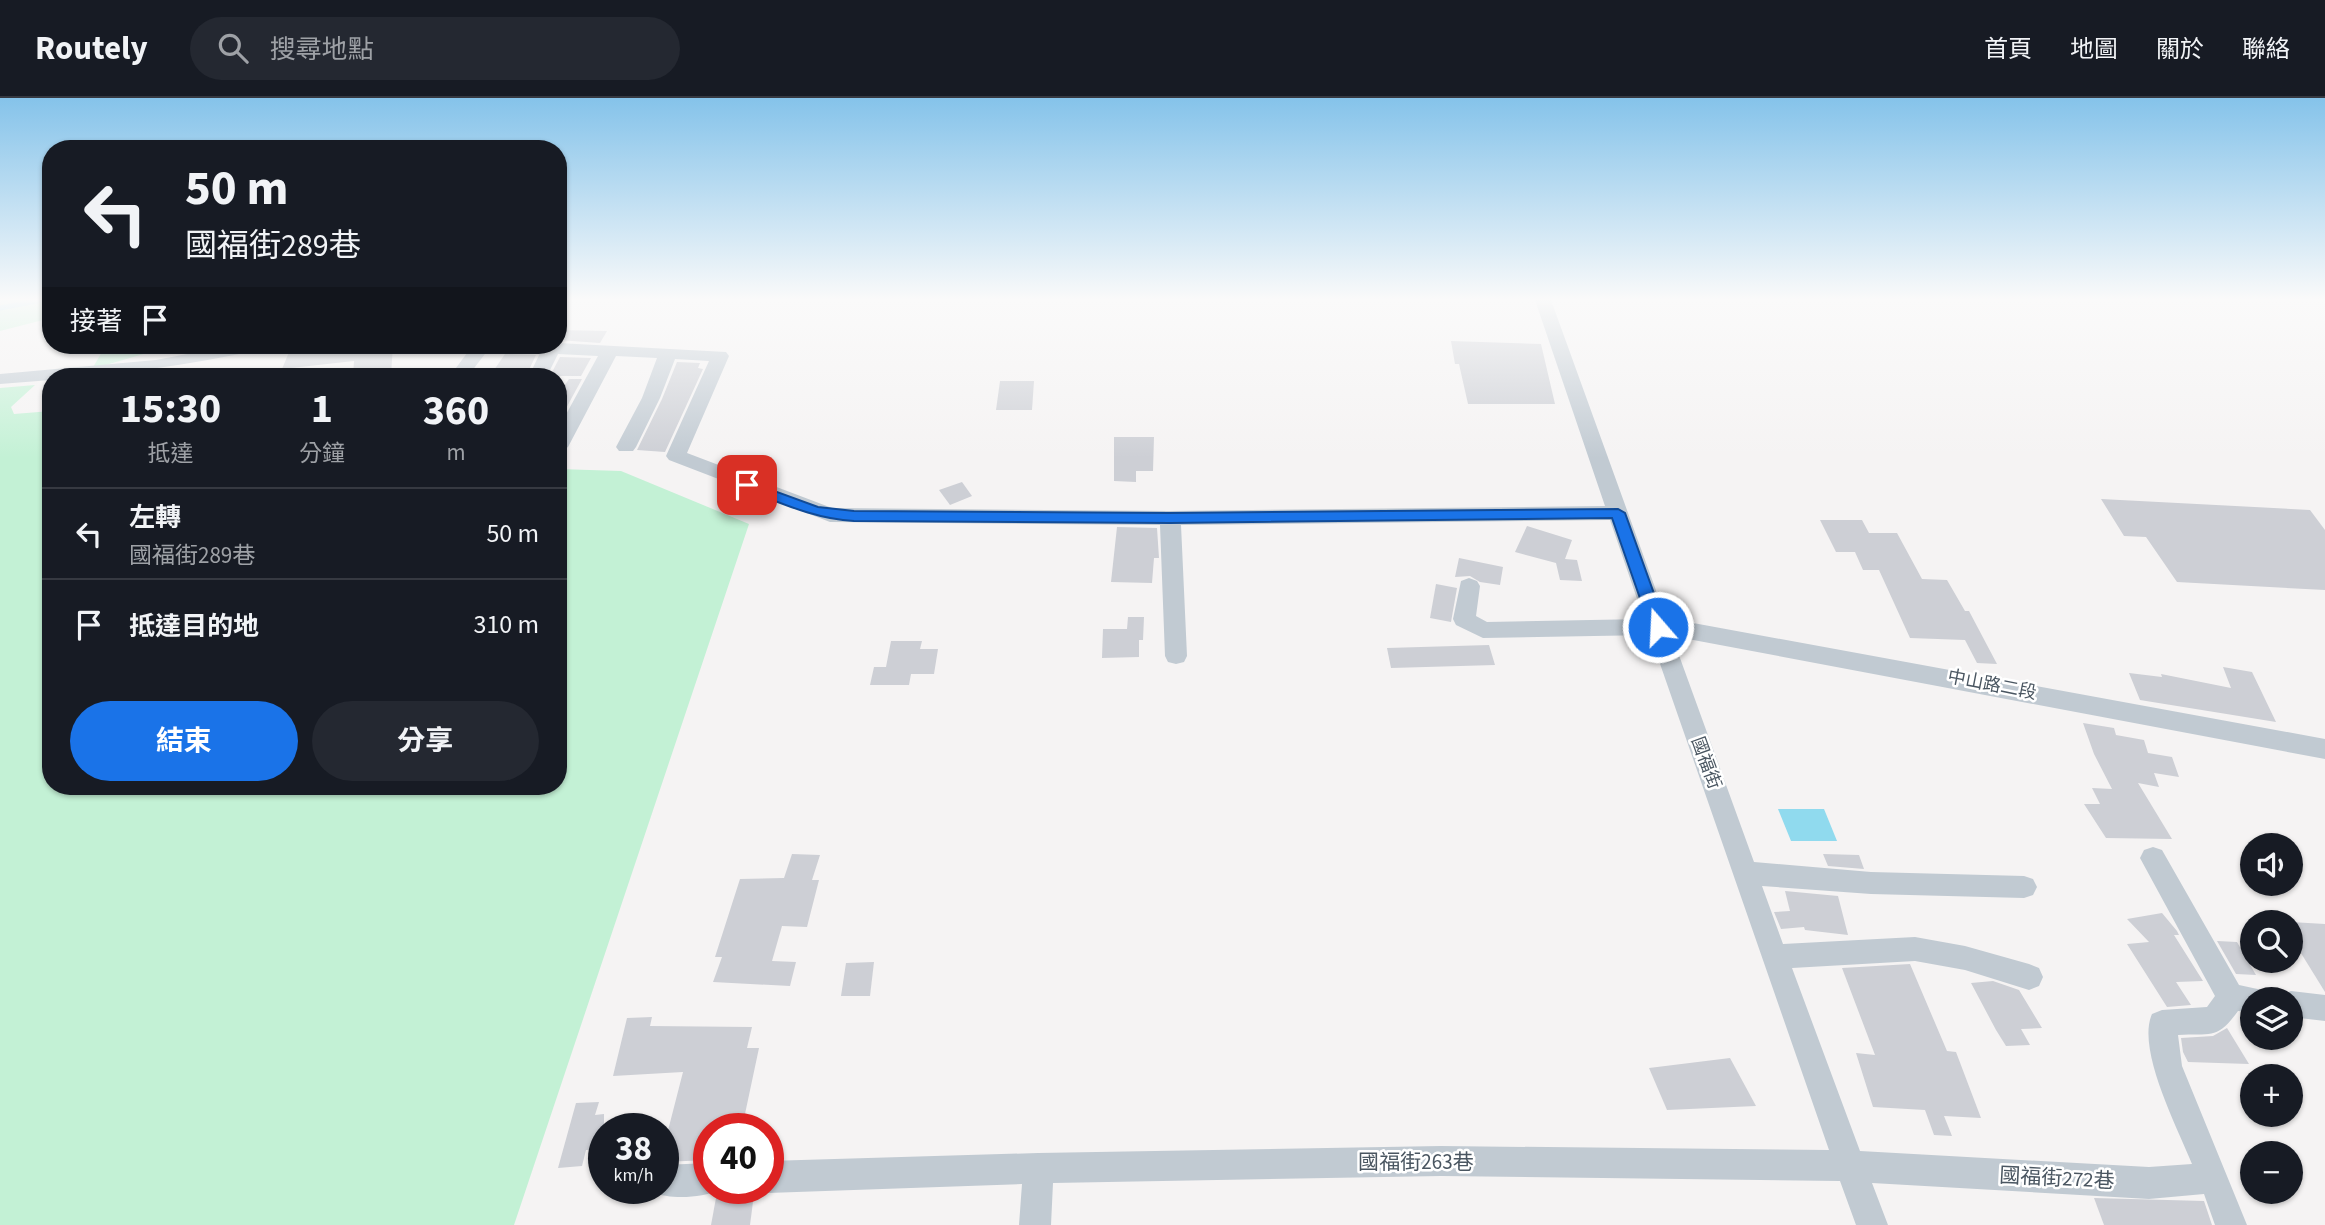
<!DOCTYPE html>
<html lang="zh-TW">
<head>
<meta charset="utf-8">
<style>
	body { margin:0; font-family:"Source Sans 3","Noto Sans TC",sans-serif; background:#242831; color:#f1f3f6; height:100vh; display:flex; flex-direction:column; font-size:26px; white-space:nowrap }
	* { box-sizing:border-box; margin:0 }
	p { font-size:23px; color:#9ea1a6 }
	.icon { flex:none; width:38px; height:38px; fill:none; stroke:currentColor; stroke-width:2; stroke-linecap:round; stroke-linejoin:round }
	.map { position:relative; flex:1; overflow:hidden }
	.drawer { position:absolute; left:42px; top:270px; width:525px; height:427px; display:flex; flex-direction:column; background:#171b24; border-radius:28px; box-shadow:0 2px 5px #0004 }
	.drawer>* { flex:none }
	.guide { position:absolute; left:42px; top:42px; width:525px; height:214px; border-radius:28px; box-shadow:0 2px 5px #0004; background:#171b24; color:#f1f3f6; overflow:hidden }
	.controls { position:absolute; left:2240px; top:735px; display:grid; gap:14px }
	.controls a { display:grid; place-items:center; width:63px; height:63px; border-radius:50%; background:#171b24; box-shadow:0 2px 5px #0004; font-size:35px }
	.speed { position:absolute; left:588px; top:1015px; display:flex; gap:14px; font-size:35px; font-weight:700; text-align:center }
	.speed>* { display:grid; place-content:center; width:91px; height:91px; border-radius:50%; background:#171b24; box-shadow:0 2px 5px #0004; line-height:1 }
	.speed small { font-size:18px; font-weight:400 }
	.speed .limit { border:10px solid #d22; background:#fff; color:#111 }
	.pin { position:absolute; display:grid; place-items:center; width:60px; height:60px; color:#fff; margin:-30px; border-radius:14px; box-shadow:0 4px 10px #0006 }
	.me { position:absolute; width:77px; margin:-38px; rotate:341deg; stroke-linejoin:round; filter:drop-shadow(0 0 5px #0008) }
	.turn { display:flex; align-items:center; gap:24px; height:147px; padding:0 28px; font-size:32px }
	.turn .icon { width:91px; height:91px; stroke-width:2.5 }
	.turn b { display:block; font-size:49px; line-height:60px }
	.then { display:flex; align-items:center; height:66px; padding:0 28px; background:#0003; gap:14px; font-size:26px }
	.eta { display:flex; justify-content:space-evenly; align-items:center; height:119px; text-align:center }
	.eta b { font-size:42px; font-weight:700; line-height:49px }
	.primary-button { display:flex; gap:14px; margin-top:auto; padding:14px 28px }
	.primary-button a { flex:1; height:80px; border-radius:42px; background:#1a73e8; color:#fff; font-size:28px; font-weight:700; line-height:80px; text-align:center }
	.primary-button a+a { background:#242831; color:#f1f3f6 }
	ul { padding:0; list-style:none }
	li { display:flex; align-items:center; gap:21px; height:91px; padding:0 28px; border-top:2px solid #363941 }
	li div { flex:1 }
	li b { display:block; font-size:26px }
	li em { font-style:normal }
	header { display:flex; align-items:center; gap:42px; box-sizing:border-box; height:98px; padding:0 35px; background:#171b24; border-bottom:2px solid #363941 }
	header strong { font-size:33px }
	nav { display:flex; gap:38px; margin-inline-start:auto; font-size:24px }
	.search { width:490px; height:63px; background:#242831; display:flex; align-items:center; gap:18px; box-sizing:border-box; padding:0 24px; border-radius:38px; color:#9ea1a6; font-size:26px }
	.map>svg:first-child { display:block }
	.green { fill:#c3f1d5 }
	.water { fill:#90daee }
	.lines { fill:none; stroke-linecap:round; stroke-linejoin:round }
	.stream { stroke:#90daee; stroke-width:5 }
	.building { fill:#cdcfd5 }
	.minor { fill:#c1cad2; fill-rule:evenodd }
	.route { fill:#1a73e8; stroke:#114b97; stroke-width:2 }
	.labels { text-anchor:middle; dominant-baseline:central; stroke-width:5; stroke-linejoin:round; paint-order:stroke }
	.street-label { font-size:18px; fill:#4a5661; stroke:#fff }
	.near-street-label { font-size:21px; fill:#4a5661; stroke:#fff }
</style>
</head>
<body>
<header>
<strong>Routely</strong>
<div class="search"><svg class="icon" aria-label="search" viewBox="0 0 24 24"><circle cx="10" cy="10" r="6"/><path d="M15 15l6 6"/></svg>搜尋地點</div>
<nav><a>首頁</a><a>地圖</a><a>關於</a><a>聯絡</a></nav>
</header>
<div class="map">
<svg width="2325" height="1127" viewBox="0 0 2325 1127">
	<rect width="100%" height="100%" fill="#f5f3f3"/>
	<g class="green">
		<path d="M0 202H51V220L0 233Z"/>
		<path d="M106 247H187L154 253 92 271Z"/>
		<path d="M35 287 11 309 14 316 51 313V688H558V371L621 373 749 426 514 1127H0V290Z"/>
	</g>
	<path class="water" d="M1778 711H1824L1837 743H1791Z"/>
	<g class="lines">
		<path class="stream" d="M0 210 42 202"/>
	</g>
	<g class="building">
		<path d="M558 232 607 233 600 245 558 242Z"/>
		<path d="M1451 243 1541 246 1555 306H1468L1459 266H1455Z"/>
		<path d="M292 247H393L391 277 353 278 354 263 282 271Z"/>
		<path d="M505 256 536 257 527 276 492 275Z"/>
		<path d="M560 259 591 260 581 278H550Z"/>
		<path d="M677 264 700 265 698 270 703 271 665 354 637 352 662 301Z"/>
		<path d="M569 281H582L558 325V297Z"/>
		<path d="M1000 283H1034L1032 312H996Z"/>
		<path d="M1114 339H1154L1153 373H1136V384L1114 383Z"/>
		<path d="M962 384 972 398 950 407 939 392Z"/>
		<path d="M2101 401 2310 412 2325 432V492L2177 484 2146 439 2124 438Z"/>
		<path d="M1820 422H1862L1869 435H1897L1922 481 1947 482 1965 513H1969L1997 566 1977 565 1965 542 1910 540 1879 472H1863L1855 454H1836Z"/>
		<path d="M1527 428 1572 442 1565 461 1577 462 1582 483 1560 482 1556 465 1515 454Z"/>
		<path d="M1117 429 1157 430 1159 460H1154L1152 485 1111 484Z"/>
		<path d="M1459 460 1503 469 1500 487 1480 484 1470 478 1455 479Z"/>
		<path d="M1436 486 1457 490 1451 524 1430 520Z"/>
		<path d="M1128 519H1144L1143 542H1139V559L1102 560 1103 531H1127Z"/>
		<path d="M891 543H922L920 551H938L934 576H911L909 587H870L874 569H886Z"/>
		<path d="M1489 547 1495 567 1391 570 1387 550Z"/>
		<path d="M2223 569 2252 574 2276 624 2140 602 2129 575 2162 579 2161 576 2231 590Z"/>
		<path d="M2083 625 2114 630 2116 637 2144 642 2148 655 2172 659 2179 679 2154 675 2159 689 2138 685 2172 741 2106 740 2084 706H2100L2092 690 2112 691 2094 656Z"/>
		<path d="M792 756 820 757 812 782H819L807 829 782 828 772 863 796 864 790 888 713 884 722 859H715L740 781 784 780Z"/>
		<path d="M1823 756 1859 757 1864 771 1828 768Z"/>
		<path d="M1785 793 1838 798 1848 837 1805 832 1804 829 1781 831 1774 814 1790 813Z"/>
		<path d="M2162 815 2177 833 2179 837H2174L2203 883 2176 884 2191 907 2167 909 2127 846 2149 844 2127 821Z"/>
		<path d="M2291 824 2325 826V894L2291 839Z"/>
		<path d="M2217 843 2237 844 2256 877 2236 876Z"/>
		<path d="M874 864 870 898H841L846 865Z"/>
		<path d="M1910 866 1947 953 1956 954 1981 1020 1944 1018 1952 1038 1934 1037 1925 1012 1873 1009 1856 955 1875 957 1842 870Z"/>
		<path d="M1993 883 2019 892 2042 930 2021 931 2030 947 2006 948 1996 932 1971 885Z"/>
		<path d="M652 919 650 928 752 929 747 950H759L742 1030 709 1031V1062L663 1064V1052L683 974 613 978 627 920Z"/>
		<path d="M2227 930 2249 966 2188 964 2183 954 2181 940 2213 938Z"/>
		<path d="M1730 960 1756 1008 1667 1012 1649 970Z"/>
		<path d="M599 1004 595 1017 604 1016V1051L586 1052 582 1068 558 1070 576 1005Z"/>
		<path d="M754 1096 750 1127H711L716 1100Z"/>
		<path d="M2094 1100 2204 1103 2212 1127H2104Z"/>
	</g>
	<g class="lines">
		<g class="minor">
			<path d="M1535 202H1551L1666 520 2325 641V661L1672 538 1754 764 1871 774 2024 778 2033 781 2037 789 2033 797 2024 800 1871 796 1762 788 1783 846 1915 839 1965 848 2029 866 2039 870 2043 879 2039 888 2029 892 1965 872 1915 863 1792 870 1860 1053 2149 1069 2192 1066C2178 1031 2136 951 2152 916L2162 912 2207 909 2215 898 2140 760 2144 752 2153 749 2162 752 2239 887 2262 892 2266 901H2252V914L2238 913C2217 942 2212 935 2178 937L2182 968 2247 1127H2215L2204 1096 2149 1101 1872 1085 1888 1127H1856L1840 1083 1441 1078 1053 1085 1051 1127H1019L1022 1086 768 1095 758 1090H768V1063L1038 1055 1441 1048 1829 1052 1650 537 1483 540 1456 527 1453 521 1461 483 1469 480 1477 483 1480 488 1476 518 1487 524 1644 521 1610 422 1181 427 1187 558 1184 564 1176 566 1168 564 1165 558 1160 427 830 424 669 362 666 358 709 263 675 261 660 300 636 349 633 353H619L616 349 642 300 657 260 616 258 568 349 558 355V331L598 258 558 256 547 278H529L540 255 488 252 468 278H450L473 247 558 245 726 254 729 258 687 355 832 410 1170 413 1605 408Z"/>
			<path d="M234 247H269L260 252C190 266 122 278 51 278V282L0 286V276L156 262Z"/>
			<path d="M2291 893 2325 897V923L2291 919V901H2279L2281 897Z"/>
			<path d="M709 1065V1090L720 1092C701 1100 671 1102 652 1094L650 1090H663V1067Z"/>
		</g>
	</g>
	<linearGradient id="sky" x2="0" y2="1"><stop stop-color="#85c3ea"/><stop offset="0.56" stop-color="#fafafa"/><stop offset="1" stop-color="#fafafa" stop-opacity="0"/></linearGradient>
	<rect width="2325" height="360" fill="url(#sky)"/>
	<path class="route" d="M747 383 818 409 854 413 1170 415 1618 411 1625 415 1666 529 1658 535 1650 529 1612 420 1170 425 854 423C814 421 779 404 742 390V384Z"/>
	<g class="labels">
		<g class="street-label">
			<text transform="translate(1992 587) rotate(11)">中山路二段</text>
			<text transform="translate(1706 665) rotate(70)">國福街</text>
		</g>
		<g class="near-street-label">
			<text x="1416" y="1064">國福街263巷</text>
			<text transform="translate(2057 1080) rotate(3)">國福街272巷</text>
		</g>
	</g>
</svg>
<div class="controls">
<a><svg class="icon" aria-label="sound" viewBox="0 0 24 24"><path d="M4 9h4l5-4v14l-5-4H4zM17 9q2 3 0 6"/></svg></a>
<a><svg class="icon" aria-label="search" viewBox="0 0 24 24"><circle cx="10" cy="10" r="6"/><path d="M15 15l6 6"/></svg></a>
<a><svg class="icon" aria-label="layers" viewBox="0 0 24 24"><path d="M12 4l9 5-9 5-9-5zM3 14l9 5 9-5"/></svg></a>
<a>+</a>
<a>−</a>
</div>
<div class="speed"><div>38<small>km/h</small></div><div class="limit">40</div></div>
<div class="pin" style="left:747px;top:387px;background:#d93025"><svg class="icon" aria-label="arrive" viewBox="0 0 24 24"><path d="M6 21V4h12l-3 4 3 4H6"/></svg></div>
<svg class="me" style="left:1658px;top:529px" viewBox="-20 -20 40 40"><circle r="17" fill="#1a73e8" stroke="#fff" stroke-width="3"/><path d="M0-11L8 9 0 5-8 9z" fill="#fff"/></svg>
<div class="guide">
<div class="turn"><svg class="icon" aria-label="left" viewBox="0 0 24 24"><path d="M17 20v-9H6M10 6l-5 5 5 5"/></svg><div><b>50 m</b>國福街289巷</div></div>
<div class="then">接著<svg class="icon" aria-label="arrive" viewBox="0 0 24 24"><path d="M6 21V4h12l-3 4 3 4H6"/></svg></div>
</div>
<section class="drawer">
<div class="eta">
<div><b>15:30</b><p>抵達</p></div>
<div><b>1</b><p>分鐘</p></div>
<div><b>360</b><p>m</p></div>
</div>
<ul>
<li><svg class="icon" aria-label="left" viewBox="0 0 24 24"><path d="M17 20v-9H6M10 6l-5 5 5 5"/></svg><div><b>左轉</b><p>國福街289巷</p></div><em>50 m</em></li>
<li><svg class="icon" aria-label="arrive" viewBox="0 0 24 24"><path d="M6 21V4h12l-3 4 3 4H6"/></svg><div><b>抵達目的地</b></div><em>310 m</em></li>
</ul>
<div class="primary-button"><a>結束</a><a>分享</a></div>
</section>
</div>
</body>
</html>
